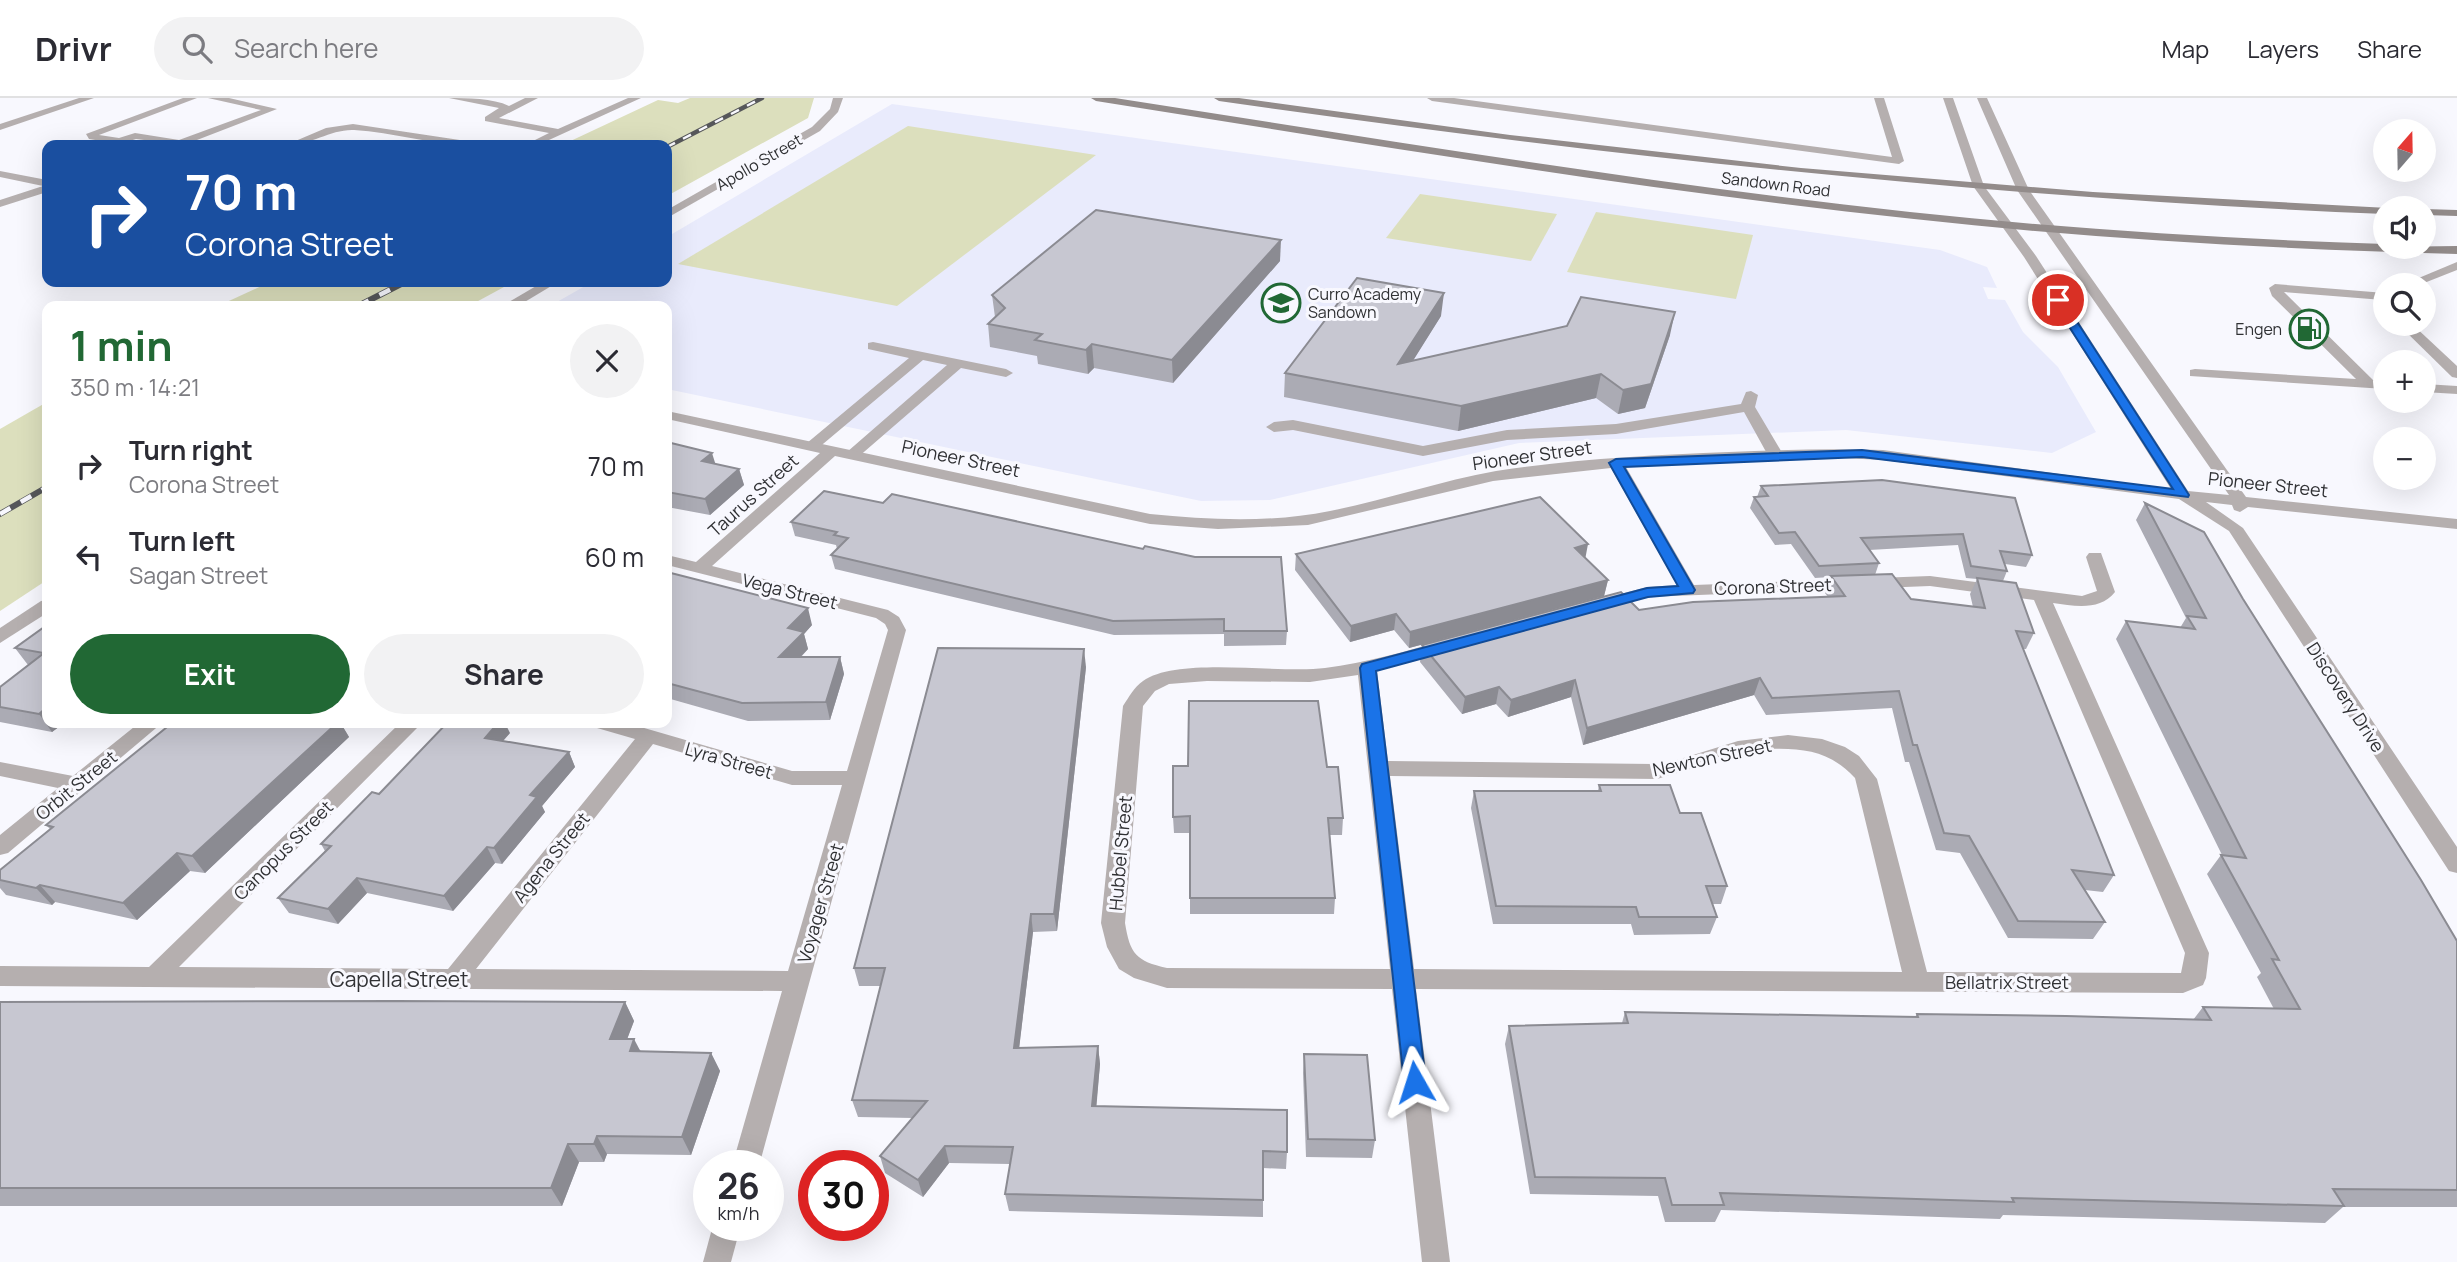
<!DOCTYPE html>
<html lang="en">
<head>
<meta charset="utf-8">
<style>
	body { margin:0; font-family:Manrope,sans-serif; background:#f2f2f3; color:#2b2b33; height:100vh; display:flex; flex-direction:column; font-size:26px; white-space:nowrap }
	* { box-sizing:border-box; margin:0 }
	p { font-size:23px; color:#7c7c81 }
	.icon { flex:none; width:38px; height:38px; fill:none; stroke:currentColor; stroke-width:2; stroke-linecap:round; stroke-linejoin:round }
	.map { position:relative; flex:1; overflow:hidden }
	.sheet { position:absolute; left:42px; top:203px; width:630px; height:427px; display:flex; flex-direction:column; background:#fff; border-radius:14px; box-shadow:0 7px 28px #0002 }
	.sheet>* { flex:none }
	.banner { position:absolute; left:42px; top:42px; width:630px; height:147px; border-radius:14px; box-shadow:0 7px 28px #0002; background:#1a4fa0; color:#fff; overflow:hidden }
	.needle { width:46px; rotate:20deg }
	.tools { position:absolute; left:2373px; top:21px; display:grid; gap:14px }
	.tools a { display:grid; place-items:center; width:63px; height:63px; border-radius:50%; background:#fff; box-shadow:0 7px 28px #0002; font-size:35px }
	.speed { position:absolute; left:693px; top:1052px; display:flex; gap:14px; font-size:35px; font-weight:700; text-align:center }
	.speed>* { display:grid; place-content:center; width:91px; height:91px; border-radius:50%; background:#fff; box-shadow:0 7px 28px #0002; line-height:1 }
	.speed small { font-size:18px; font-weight:400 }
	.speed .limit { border:10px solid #d22; background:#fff; color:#111 }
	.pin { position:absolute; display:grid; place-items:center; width:60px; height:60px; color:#fff; margin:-30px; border:4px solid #fff; border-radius:50%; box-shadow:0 2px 7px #0007 }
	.me { position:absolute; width:77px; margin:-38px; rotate:354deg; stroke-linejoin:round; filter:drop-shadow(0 0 5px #0008) }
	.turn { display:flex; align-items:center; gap:24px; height:147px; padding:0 28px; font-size:32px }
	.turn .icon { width:91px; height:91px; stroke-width:2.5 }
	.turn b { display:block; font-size:49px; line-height:60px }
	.round { display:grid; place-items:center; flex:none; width:74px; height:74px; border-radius:37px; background:#f2f2f3 }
	.summary { display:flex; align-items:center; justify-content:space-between; height:119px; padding:0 28px }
	h1 { font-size:42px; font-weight:700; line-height:52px; color:#216834 }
	.cta { display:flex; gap:14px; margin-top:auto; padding:14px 28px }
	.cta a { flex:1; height:80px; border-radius:42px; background:#216834; color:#fff; font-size:28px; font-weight:700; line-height:80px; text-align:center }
	.cta a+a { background:#f2f2f3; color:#2b2b33 }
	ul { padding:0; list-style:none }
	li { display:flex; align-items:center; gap:21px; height:91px; padding:0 28px }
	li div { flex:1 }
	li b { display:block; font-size:26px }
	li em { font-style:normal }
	header { display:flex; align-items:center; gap:42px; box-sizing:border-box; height:98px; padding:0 35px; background:#fff; border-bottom:2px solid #e1e1e2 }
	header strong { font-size:33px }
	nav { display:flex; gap:38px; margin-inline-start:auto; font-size:24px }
	.search { width:490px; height:63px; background:#f2f2f3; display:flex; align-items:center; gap:18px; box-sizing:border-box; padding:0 24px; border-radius:38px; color:#7c7c81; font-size:26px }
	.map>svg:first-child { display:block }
	.built { fill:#e9ebfc }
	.green { fill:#dcdfbd }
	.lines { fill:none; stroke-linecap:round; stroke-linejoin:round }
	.service { fill:#b5afaf; fill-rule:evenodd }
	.minor { fill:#b5afaf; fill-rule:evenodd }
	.secondary { fill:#938c8b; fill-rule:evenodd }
	.rail-far1-casing { stroke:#56575a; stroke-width:4.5 }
	.rail-casing { stroke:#56575a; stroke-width:6 }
	.rail-far1 { stroke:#f8f8fe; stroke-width:2.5; stroke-dasharray:9; stroke-linecap:butt }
	.rail { stroke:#f8f8fe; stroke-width:4.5; stroke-dasharray:12; stroke-linecap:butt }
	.wall { fill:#ababb4; fill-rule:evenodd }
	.shaded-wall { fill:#8b8b92 }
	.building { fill:#c7c7d1; stroke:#8b8b92; stroke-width:2 }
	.route { fill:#1a73e8; stroke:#114b97; stroke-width:2 }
	.labels { text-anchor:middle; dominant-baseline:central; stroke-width:6; stroke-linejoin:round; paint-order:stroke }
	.far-street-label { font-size:16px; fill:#303134; stroke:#f8f8fe }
	.far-poi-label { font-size:16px; fill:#303134; stroke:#f8f8fe; text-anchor:start }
	.street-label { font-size:18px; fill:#303134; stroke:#f8f8fe }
	.near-street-label { font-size:21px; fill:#303134; stroke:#f8f8fe }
</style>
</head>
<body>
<header>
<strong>Drivr</strong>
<div class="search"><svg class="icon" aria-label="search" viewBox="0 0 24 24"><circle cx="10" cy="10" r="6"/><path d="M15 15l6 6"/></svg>Search here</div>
<nav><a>Map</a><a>Layers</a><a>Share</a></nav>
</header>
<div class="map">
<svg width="2457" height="1164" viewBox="0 0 2457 1164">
	<rect width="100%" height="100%" fill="#f8f8fe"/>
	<path class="built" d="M892 6 1940 152 1987 169 1997 190 1983 189 1988 201 2005 202 2023 234 2058 269 2096 334 2052 355 1846 332 1519 345 1270 402 1201 403 667 291V208H550L592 184H667V139Z"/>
	<g class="green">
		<path d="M690 0H814L808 20 667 98V47H562L658 2 678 5Z"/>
		<path d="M908 28 1096 57 897 208 678 166Z"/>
		<path d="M1420 96 1557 116 1531 163 1386 140Z"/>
		<path d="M1596 114 1753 137 1736 201 1567 174Z"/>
		<path d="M270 184H513L469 208H218Z"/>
		<path d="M47 304V482L0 513V331Z"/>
	</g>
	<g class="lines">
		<g class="service">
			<path d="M79 0H94L0 32V26Z"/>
			<path d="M1427 0H1454L1892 59 1874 0H1884L1904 63 1899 66 1432 3Z"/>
			<path d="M2457 164V172L2419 187H2402Z"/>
			<path d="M2275 186 2385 195 2383 202 2284 194 2373 282 2385 283V291L2190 278V272L2195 271 2356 281 2272 198 2269 190Z"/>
			<path d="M2398 226H2412L2457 268V280L2452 279Z"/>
			<path d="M873 244 1006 271 1013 275 1006 279 961 270 857 360H847L844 357 847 354 947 267 923 262 817 351H807L804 348 807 345 909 260 868 251V245Z"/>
			<path d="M2424 286 2457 288V296L2424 294Z"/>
			<path d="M1751 293 1758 297 1755 309 1784 358 1782 361H1770L1744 314 1616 336 1507 342 1423 358 1293 332 1274 334 1266 329 1274 324 1293 322 1423 348 1507 332 1616 326 1741 306 1746 294Z"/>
		</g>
		<g class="minor">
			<path d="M183 0H197L99 37 119 40 135 35 179 42 261 12 208 0H229L277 11 184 47 136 41 120 46 89 41 86 36Z"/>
			<path d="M449 0C467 0 493 0 509 8L525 0H538L499 20 558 31 628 0H641L538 47H525L549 35 485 23V19L499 10Z"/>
			<path d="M833 0H843L838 14 820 33 667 120V112L812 29 830 11Z"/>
			<path d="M1943 0H1953L1984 88 2036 158 2188 393 2229 397 2017 92 1977 0H1987L2029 92 2246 399 2457 421V431L2248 409 2240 414 2234 412 2232 407 2206 404 2243 430 2457 749V775L2449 773 2229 433 2179 401 1883 362 1842 360 1626 369 1694 487 1930 478 2082 498 2097 493 2086 459 2089 455H2101L2115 494C2100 513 2075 508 2053 505L2209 855 2206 880 2203 887 2183 895 1416 891 1450 1164H1422L1392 891 1167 890 1134 880 1119 871 1107 849 1101 825 1123 608C1129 599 1134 589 1143 583 1178 558 1280 576 1325 570 1366 565 1406 553 1446 542L1453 544 1455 548 1453 552 1377 573 1388 663 1653 666 1677 662 1738 643 1788 637 1822 641 1845 649 1859 658 1877 681 1927 874 2181 875 2185 855 2034 502 1930 488 1648 499 1600 513 1594 511 1591 507 1594 503 1647 489 1677 487 1611 370 1493 383 1308 427 1218 431 1150 426 835 358 712 468 888 512 899 519 906 532 759 1068H732L782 893 0 888V868L149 869 400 625H422L179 869 448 871 635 641 597 630 594 625H627L792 673H847L888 532 885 526 876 520 667 467V457L696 464 820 355 667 321V313L1150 416C1210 422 1271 425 1330 413 1386 402 1440 383 1496 373 1573 361 1651 357 1729 354 1780 352 1832 350 1883 352L2171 391 2024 159 1973 88ZM1358 577 1390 871 1167 870C1136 863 1130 856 1125 825L1143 608 1155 593 1169 586 1207 583 1310 584ZM653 646 792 687H842L788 873 476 871ZM1771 651C1805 650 1831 654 1855 680L1902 874 1414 871 1390 678 1657 681 1730 659Z"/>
			<path d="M353 26 473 44 478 47C436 49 396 34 354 32 330 31 310 48 286 47L326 30Z"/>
			<path d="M0 73 47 82V94L0 109V102L43 88 0 79Z"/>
			<path d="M543 184H558L518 208H502Z"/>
			<path d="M47 502V515L0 545V530L41 503Z"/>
			<path d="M139 625H162L8 755 0 757V737L58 690 0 678V664L73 678Z"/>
			<path d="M713 1127H741L731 1164H703Z"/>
		</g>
		<g class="secondary">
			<path d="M1091 0H1115C1380 41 1644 85 1910 114 2068 131 2227 141 2385 146V149L2457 148V156C2276 151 2094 141 1914 121 1640 92 1368 46 1096 3Z"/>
			<path d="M1214 0H1239L1510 37 1801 70 2093 94 2388 110H2385V116C1994 100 1606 58 1219 3Z"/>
			<path d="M2424 111 2457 112V118L2424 117Z"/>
		</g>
		<defs>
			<g id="rail-far1">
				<path d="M667 49 762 0"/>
				<path d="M402 185 405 184"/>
			</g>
			<g id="rail">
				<path d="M358 208 405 184"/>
				<path d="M0 416 47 389"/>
			</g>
		</defs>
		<use href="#rail-far1" class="rail-far1-casing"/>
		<use href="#rail" class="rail-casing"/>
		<use href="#rail-far1" class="rail-far1"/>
		<use href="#rail" class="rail"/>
	</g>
	<g class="wall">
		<path d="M1280 163 1173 285 1094 270 1088 276 1038 266 1037 258 990 249 988 226 995 219 992 197Z"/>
		<path d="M1441 218 1413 262 1670 237 1645 310 1618 316 1596 300 1458 333 1284 299 1285 275Z"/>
		<path d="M667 344 715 366 739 371 744 387 710 417 667 409Z"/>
		<path d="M1882 382 2032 457 2026 469 2005 466 2007 473 2003 483 2034 535 2026 551H2023L2114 777 2103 794 2085 792 2105 824 2093 841 2008 840 1960 755 1936 752 1909 664H1905L1892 610 1766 617 1754 597 1583 647 1571 599 1508 619 1496 606 1462 616 1420 564 1422 547 1639 512 1828 499 1825 495 1831 479 1815 480 1791 446 1775 447 1750 410 1754 399H1757L1761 388ZM1958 447 1966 480 1977 481 1970 496 1973 509 1911 501 1875 477 1879 465 1869 452Z"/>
		<path d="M2145 405 2243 501 2457 843V1109H2343L2325 1125 2003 1117 2000 1121 1721 1112 1715 1124H1665L1658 1098 1530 1096 1505 946 1509 928 1622 925 1625 914 1915 919 1917 916 2193 922 2203 909 2274 911 2257 879 2261 875 2207 776 2221 757H2222L2116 541 2126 523 2180 530 2186 520 2136 422Z"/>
		<path d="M791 424 1287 533 1286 547 1224 548V536L1114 537 835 471 831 457 837 451 836 447 795 438Z"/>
		<path d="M1296 456 1585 460 1608 482 1604 498 1409 550 1394 532 1350 544 1295 472Z"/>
		<path d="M667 474 812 527 804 536 808 551 801 559H840L844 576 830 622 748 623 667 600Z"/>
		<path d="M47 527V625H64L52 634 0 624V589L28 567 15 550Z"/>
		<path d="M1086 569 1057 833 1033 834 1019 950 1098 948 1100 966 1096 1008 1287 1054 1286 1071 1263 1070V1119L1009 1113 1005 1096 1010 1066 949 1065 923 1099 885 1075 880 1058 913 1020 858 1019 852 1002 881 888H859L854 870Z"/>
		<path d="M343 629 349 639 205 775 190 773 137 822 55 804 52 807 6 797 0 790V772L50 731 46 727Z"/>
		<path d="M510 635 503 643 569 654 575 669 542 708 545 714 502 766 495 765 453 813 367 795 338 826 289 815 278 800 325 753 321 746 379 696Z"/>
		<path d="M1327 669 1343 720 1342 737H1330L1335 800 1334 816H1190V735H1174L1173 719Z"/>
		<path d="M1599 687 1680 715 1727 788 1721 806H1713L1717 819 1710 836 1634 837 1631 826H1493L1471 710 1474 693H1598Z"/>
		<path d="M0 904H625L634 923 627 941 641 953 711 955 720 973 691 1057 607 1056 604 1064H579L562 1108H0Z"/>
		<path d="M1304 956 1375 1042 1372 1060 1306 1059 1303 975Z"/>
	</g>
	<g class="shaded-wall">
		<path d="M1281 142 1280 163 1173 285 1172 262Z"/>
		<path d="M1444 195 1441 218 1396 290 1398 266Z"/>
		<path d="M1675 214 1670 237 1645 310 1618 316 1623 292Z"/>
		<path d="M1092 246 1094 270 1088 276 1086 252Z"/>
		<path d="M1601 276 1596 300 1458 333 1461 308Z"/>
		<path d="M712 355 717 371 702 363Z"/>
		<path d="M739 371 744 387 710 417 705 401Z"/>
		<path d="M1588 446 1585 462 1575 450Z"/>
		<path d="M1608 482 1604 498 1409 550 1410 534Z"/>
		<path d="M808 510 812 527 804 536 808 551 784 576 779 559 788 530Z"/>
		<path d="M1396 516 1394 532 1350 544 1351 528Z"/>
		<path d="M1084 551 1086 569 1057 833 1054 816Z"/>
		<path d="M840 559 844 576 830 622 826 604Z"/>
		<path d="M1760 580 1754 597 1583 647 1587 630Z"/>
		<path d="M1575 582 1571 599 1508 619 1511 602Z"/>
		<path d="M1499 589 1496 606 1462 616 1465 599Z"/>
		<path d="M47 609V625H64L52 634 39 616Z"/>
		<path d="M327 625H347L343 629 349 639 205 775 192 758Z"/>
		<path d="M498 625H505L510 635 492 655 485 640Z"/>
		<path d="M569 654 575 669 542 708 545 714 502 766 494 750 530 697Z"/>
		<path d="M487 749 495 765 453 813 444 798Z"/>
		<path d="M177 755 190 773 137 822 123 805Z"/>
		<path d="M357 780 367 795 338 826 328 811Z"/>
		<path d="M40 787 55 804 52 807 36 790Z"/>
		<path d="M1031 816 1033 834 1017 968 1014 950Z"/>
		<path d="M625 904 634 923 620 960 610 941Z"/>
		<path d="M634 941 644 960 630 953Z"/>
		<path d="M1098 948 1100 966 1095 1025 1092 1008Z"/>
		<path d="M711 955 720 973 691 1057 682 1039Z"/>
		<path d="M597 1038 607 1056 604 1064 594 1046Z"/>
		<path d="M568 1046 579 1064 562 1108 551 1090Z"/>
		<path d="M945 1048 949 1065 923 1099 918 1082Z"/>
	</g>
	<g class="building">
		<path d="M1096 112 1281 142 1172 262 1092 246 1086 252 1035 242 1042 236 988 226 1005 210 992 197Z"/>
		<path d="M1357 180 1444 195 1398 266 1567 228 1581 199 1675 214 1651 286 1623 292 1601 276 1461 308 1285 275Z"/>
		<path d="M667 344 712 355 702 363 739 371 705 401 667 394Z"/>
		<path d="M1882 382 2015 400 2032 457 2000 453 2007 473 1971 468 1963 436 1861 440 1879 465 1819 468 1795 434 1779 435 1754 399 1768 398 1761 388Z"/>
		<path d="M824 393 883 405 892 396 1143 451 1145 448 1195 459H1281L1287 533H1224V521L1113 523 831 457 848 440 834 437 837 434 791 424Z"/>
		<path d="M1540 399 1588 446 1575 450 1608 482 1410 534 1396 516 1351 528 1296 456Z"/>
		<path d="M2145 405 2204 434 2243 501 2421 782 2457 843V1092L2333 1091 2344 1108 2012 1100 2014 1104 1720 1095 1724 1107H1672L1665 1080 1535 1079 1509 928 1628 925 1625 914 1918 919 1917 916 2066 918 2211 922 2203 909 2300 911 2272 861 2279 862 2221 757 2246 760 2126 523 2195 531 2187 518 2206 520Z"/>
		<path d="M667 474 808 510 788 530 804 534 779 559H840L826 604 742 605 667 585Z"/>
		<path d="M1892 476 1911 501 1985 510 1977 480 2016 485 2034 535 2016 533 2114 777 2072 772 2105 824 2018 823 1969 738 1944 735 1917 647H1913L1899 593 1772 600 1760 580 1587 630 1575 582 1511 602 1499 589 1465 599 1422 547 1621 494 1639 512 1693 504 1845 498 1831 478Z"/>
		<path d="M47 527V609L39 616 0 609V589L44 555 15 550Z"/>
		<path d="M938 550 1084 551 1054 816H1031L1014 950 1098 948 1092 1008 1287 1012V1054L1263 1053V1102L1005 1096 1013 1049 945 1048 918 1082 880 1058 927 1003 852 1002 885 870H854Z"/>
		<path d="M1189 603H1318L1327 669H1338L1343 720H1328L1335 800H1190V718L1173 719V668H1188Z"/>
		<path d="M172 625H337L192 758 177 755 123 805 40 787 36 790 0 782V772L53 729 46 727Z"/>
		<path d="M447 625H498L485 640 569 654 530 697 537 699 494 750 487 749 444 798 357 780 328 811 278 800 331 748 321 746 372 694 379 696Z"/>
		<path d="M1599 687H1670L1680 715H1701L1727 788H1706L1717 819H1639L1636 809 1496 808 1474 693H1601Z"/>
		<path d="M396 903 625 904 610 941H634L630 953 711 955 682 1039 597 1038 594 1046H568L551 1090H0V904Z"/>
		<path d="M1304 956 1367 957 1375 1042 1308 1041Z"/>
	</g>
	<path class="route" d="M2058 199 2063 202 2189 397 2188 399 1862 359 1624 369 1695 492 1693 495 1648 499 1376 573 1426 984 1422 991 1415 993 1407 991 1404 984 1360 570 1362 566 1647 490 1678 488 1609 365 1616 361 1862 352 2173 391 2052 202Z"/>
	<defs>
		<symbol id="school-ring" viewBox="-11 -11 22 22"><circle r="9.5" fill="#f8f8fe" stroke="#216834" stroke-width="1.5"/><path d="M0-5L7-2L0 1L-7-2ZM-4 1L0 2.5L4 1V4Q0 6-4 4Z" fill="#216834"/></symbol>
		<symbol id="fuel-ring" viewBox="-11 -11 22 22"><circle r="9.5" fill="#f8f8fe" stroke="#216834" stroke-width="1.5"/><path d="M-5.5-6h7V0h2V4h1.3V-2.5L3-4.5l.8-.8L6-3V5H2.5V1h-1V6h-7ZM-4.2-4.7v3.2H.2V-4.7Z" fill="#216834"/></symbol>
	</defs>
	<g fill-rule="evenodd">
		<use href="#school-ring" x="1259" y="183" width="44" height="44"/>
		<use href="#fuel-ring" x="2287" y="209" width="44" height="44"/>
	</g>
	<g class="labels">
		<g class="far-street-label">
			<text transform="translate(759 64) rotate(-30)">Apollo Street</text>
			<text transform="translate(1776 86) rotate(7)">Sandown Road</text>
		</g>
		<g class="far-poi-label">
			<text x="1308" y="196">Curro Academy<tspan x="1308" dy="18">Sandown</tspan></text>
			<text x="2282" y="231" text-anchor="end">Engen</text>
		</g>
		<g class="street-label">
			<text transform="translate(1532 357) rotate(-8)">Pioneer Street</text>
			<text transform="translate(961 360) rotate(12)">Pioneer Street</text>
			<text transform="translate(2268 386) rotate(6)">Pioneer Street</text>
			<text transform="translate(753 397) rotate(-42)">Taurus Street</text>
			<text transform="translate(1773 488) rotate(-2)">Corona Street</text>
			<text transform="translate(790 493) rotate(14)">Vega Street</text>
			<text transform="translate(2346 599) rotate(57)">Discovery Drive</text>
			<text transform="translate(1712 659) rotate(-12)">Newton Street</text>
			<text transform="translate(729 662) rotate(16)">Lyra Street</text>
			<text transform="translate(76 687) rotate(-39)">Orbit Street</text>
			<text transform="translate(283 752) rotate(-45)">Canopus Street</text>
			<text transform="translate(1120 755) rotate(-85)">Hubbel Street</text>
			<text transform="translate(551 759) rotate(-51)">Agena Street</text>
			<text transform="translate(820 805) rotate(-74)">Voyager Street</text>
			<text x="2007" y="884">Bellatrix Street</text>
		</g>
		<g class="near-street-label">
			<text x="399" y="881">Capella Street</text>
		</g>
	</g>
</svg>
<div class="tools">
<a><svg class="needle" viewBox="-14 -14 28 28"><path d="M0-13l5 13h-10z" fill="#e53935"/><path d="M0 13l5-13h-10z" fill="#7c7c81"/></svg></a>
<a><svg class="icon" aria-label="sound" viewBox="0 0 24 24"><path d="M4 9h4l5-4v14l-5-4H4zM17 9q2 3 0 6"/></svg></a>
<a><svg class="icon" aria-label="search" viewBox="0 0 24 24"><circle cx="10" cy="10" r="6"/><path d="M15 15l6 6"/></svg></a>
<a>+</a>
<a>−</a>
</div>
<div class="speed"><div>26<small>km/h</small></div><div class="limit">30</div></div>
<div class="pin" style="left:2058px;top:202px;background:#d93025"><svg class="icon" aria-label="arrive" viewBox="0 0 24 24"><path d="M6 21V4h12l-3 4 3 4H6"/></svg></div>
<svg class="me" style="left:1415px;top:984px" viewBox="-20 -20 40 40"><path d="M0-17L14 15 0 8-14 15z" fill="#1a73e8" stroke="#fff" stroke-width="4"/></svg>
<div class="banner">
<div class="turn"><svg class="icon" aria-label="right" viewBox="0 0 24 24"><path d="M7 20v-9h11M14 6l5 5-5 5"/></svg><div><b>70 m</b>Corona Street</div></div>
</div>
<section class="sheet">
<div class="summary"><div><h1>1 min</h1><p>350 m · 14:21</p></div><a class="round"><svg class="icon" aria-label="close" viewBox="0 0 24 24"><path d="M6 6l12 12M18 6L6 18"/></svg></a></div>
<ul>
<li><svg class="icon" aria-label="right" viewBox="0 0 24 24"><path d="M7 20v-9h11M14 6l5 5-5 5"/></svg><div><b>Turn right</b><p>Corona Street</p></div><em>70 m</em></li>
<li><svg class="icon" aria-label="left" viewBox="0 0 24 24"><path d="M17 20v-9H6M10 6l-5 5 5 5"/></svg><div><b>Turn left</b><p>Sagan Street</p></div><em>60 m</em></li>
</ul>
<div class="cta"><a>Exit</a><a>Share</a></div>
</section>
</div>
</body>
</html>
